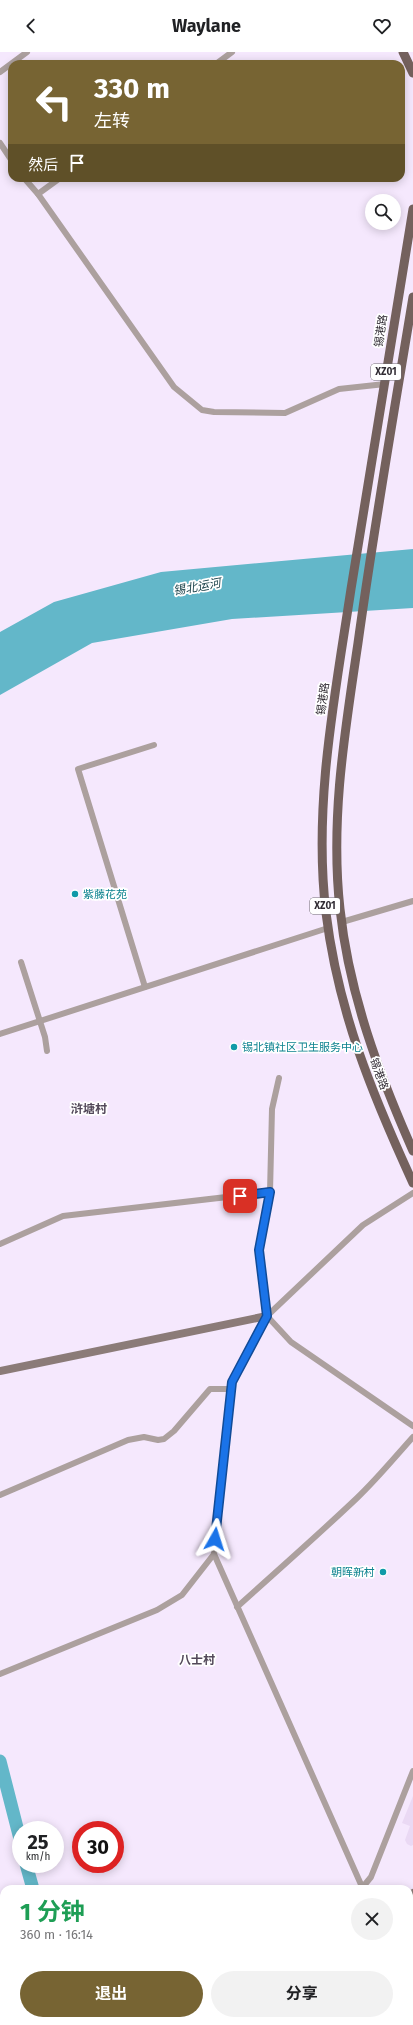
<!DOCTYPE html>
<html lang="zh">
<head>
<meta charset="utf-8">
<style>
	body { margin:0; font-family:"Fira Sans","Noto Sans SC",sans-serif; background:#f2f2f2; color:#202124; height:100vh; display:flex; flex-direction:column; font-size:15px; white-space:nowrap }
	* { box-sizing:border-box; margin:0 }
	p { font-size:13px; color:#757577 }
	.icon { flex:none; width:22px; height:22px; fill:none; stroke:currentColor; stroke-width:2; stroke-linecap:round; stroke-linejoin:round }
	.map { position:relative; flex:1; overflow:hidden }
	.panel { position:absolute; left:0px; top:1833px; width:413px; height:140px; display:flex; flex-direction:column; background:#fff; border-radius:12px 12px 0 0; box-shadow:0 2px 10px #0003 }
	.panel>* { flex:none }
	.top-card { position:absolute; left:8px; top:8px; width:397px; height:122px; border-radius:12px; box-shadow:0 2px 10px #0003; background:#776433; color:#fff; overflow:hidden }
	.tools { position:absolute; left:365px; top:142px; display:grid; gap:8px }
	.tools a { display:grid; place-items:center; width:36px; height:36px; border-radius:50%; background:#fff; box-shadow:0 2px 10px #0003; font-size:20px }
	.speed { position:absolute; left:12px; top:1769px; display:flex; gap:8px; font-size:20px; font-weight:700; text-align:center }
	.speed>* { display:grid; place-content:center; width:52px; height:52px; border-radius:50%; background:#fff; box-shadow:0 2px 10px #0003; line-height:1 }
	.speed small { font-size:10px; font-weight:400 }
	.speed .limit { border:6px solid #d22; background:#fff; color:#111 }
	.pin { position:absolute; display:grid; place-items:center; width:34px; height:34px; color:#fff; margin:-17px; border-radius:8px; box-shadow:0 2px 6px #0006 }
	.me { position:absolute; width:44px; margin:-22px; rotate:6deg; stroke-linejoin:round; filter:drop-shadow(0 0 3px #0008) }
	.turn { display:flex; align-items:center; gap:14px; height:84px; padding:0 20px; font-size:18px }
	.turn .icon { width:52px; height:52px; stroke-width:2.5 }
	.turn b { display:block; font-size:28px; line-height:34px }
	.then { display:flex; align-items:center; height:38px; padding:0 20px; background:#0003; gap:8px; font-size:15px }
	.round { display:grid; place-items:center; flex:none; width:42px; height:42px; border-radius:21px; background:#f2f2f2 }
	.overview { display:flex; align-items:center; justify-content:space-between; height:68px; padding:0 20px }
	h1 { font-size:24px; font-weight:700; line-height:30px; color:#1e9e55 }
	.cta { display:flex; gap:8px; margin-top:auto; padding:8px 20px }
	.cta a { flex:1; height:46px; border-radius:24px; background:#776433; color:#fff; font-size:16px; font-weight:700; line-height:46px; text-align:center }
	.cta a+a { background:#f2f2f2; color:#202124 }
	header { display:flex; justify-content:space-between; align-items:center; height:52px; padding:0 20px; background:#fff; font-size:18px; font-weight:700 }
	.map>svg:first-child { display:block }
	.built { fill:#ead9f4 }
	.water { fill:#63b7c9 }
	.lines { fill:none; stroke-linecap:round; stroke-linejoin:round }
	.river { stroke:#63b7c9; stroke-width:13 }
	.street { stroke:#aca09e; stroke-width:6 }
	.secondary { stroke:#8b7b78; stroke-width:8 }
	.primary { stroke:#74615d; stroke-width:9 }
	.route-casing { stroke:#114b97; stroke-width:10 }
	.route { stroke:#1a73e8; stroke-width:7 }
	.culture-dot { fill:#0f9aa8; stroke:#fff; stroke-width:1.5 }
	.labels { text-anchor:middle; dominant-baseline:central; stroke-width:3.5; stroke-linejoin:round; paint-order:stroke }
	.shield { fill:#fff; stroke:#6f6b71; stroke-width:1 }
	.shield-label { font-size:10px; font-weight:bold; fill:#312c34 }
	.street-label { font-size:11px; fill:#312c34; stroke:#fff }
	.culture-label { font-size:11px; fill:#0d838f; stroke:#fff; text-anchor:start }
	.water-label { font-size:12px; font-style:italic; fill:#153d45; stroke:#fff }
	.neighbourhood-label { font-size:12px; font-weight:bold; fill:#524859; stroke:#fff }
</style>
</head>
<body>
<header><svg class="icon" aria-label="back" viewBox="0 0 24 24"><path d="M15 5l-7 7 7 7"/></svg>Waylane<svg class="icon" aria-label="heart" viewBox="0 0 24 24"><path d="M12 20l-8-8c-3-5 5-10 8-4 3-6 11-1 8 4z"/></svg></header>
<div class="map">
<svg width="413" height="1973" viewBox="0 0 413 1973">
	<rect width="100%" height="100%" fill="#f5e8fd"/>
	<path class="built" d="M413 1744V1793L411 1794 407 1792 405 1788 410 1774 402 1771Z"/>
	<path class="water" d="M413 497V556L232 567 92 591 0 643V580L54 550 161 520Z"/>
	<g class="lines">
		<g class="river">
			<path d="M0 1709 21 1791"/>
			<path d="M26 1812 33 1837"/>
			<path d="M67 1969 68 1973"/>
		</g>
		<g class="street">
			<path d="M216 12 232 0"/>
			<path d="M0 20 27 0"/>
			<path d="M0 91 12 109"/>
			<path d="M24 126 38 142 174 335 202 358 214 360 285 361 339 337 385 332"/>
			<path d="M38 142 60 126"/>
			<path d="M342 870 413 849"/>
			<path d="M21 910 45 985 47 999"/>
			<path d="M145 935 78 717 154 693"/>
			<path d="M0 982 328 876"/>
			<path d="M279 1026 272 1057 270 1140 259 1198 267 1264 291 1290 413 1374"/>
			<path d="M0 1192 63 1164 270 1140"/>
			<path d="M0 1443 128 1388 144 1385 158 1388 164 1387 174 1379 210 1337H231"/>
			<path d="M237 1555C277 1519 318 1483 357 1446 377 1427 395 1405 413 1385"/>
			<path d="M0 1622 157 1558 182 1543 214 1502"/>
			<path d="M362 1836 371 1825 413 1719"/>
			<path d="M363 1837 214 1502 232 1330 267 1264 363 1173 413 1141"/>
			<path d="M409 1851 413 1859"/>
		</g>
		<g class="secondary">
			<path d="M0 1319 267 1264"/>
			<path d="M409 1843 413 1841"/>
			<path d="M137 1973 145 1969"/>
		</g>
		<g class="primary">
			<path d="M403 0 413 21"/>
			<path d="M413 157C392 284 371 411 351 537 335 643 313 753 326 861 338 959 372 1042 413 1131"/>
			<path d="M413 245C394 360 374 475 358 591 345 679 330 767 340 857 349 942 379 1022 413 1099"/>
		</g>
	</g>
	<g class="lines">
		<defs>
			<path id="route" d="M215 1487 232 1330 267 1264 259 1198 270 1140 240 1144"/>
		</defs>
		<use href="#route" class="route-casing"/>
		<use href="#route" class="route"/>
	</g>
	<g class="culture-dot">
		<circle cx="75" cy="842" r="4"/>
		<circle cx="234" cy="995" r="4"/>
		<circle cx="383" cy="1520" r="4"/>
	</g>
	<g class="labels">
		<g class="shield">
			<rect x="371" y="312" width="30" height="16" rx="3"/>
			<rect x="310" y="846" width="30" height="16" rx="3"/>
		</g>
		<g class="shield-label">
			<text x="386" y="320">XZ01</text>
			<text x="325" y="854">XZ01</text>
		</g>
		<g class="street-label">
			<text transform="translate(381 279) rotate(-81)">锡港路</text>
			<text transform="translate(323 647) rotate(-82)">锡港路</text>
			<text transform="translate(379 1022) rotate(70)">锡港路</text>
		</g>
		<g class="culture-label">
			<text x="83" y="842">紫藤花苑</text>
			<text x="242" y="995">锡北镇社区卫生服务中心</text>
			<text x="375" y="1520" text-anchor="end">朝晖新村</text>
		</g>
		<g class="water-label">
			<text transform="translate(197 535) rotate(-10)">锡北运河</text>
		</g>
		<g class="neighbourhood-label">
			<text x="89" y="1057">浒塘村</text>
			<text x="197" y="1608">八士村</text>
		</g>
	</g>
</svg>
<div class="tools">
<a><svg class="icon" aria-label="search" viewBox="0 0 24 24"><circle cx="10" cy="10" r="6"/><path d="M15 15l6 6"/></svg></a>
</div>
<div class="speed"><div>25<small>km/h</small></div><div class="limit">30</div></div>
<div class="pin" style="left:240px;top:1144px;background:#d93025"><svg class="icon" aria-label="arrive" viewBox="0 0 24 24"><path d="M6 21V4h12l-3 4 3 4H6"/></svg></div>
<svg class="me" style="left:215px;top:1487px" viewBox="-20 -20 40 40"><path d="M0-17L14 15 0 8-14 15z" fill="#1a73e8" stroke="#fff" stroke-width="4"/></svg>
<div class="top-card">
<div class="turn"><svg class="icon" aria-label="left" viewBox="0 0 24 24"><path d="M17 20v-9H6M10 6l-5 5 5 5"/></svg><div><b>330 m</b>左转</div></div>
<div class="then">然后<svg class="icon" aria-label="arrive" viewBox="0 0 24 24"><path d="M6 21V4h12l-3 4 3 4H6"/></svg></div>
</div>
<section class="panel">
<div class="overview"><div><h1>1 分钟</h1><p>360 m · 16:14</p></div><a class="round"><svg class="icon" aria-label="close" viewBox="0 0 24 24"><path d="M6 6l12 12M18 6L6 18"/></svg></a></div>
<div class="cta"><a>退出</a><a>分享</a></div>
</section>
</div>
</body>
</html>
